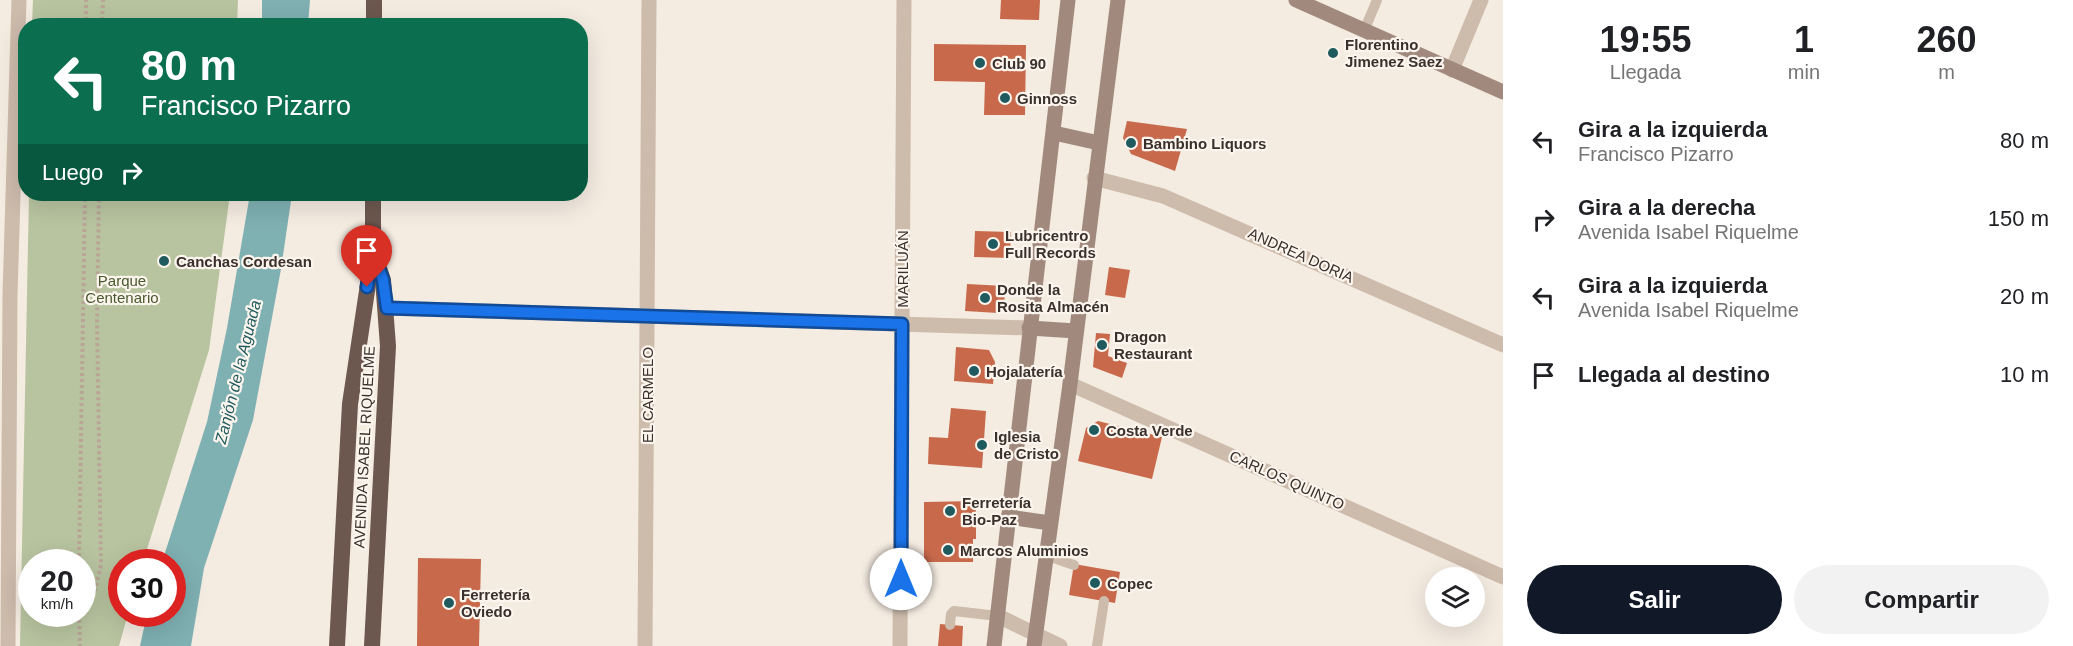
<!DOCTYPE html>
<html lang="es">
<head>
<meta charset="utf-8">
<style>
	body { margin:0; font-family:Arial,sans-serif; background:#f2f2f2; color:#202124; height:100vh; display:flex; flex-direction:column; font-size:22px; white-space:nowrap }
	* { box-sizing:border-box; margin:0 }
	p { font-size:20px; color:#757577 }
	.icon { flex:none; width:33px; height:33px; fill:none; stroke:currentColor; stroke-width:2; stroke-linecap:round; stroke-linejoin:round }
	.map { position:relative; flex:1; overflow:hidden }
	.side { display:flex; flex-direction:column; background:#fff; width:570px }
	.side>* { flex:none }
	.banner { position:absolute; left:18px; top:18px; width:570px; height:183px; border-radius:24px; box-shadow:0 6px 24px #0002; background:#0b6e4f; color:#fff; overflow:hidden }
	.tools { position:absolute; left:1425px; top:567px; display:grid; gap:12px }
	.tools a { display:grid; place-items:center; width:60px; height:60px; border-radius:50%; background:#fff; box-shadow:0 6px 24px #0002; font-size:30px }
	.speed { position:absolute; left:18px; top:549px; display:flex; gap:12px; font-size:30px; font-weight:700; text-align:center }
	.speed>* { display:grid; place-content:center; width:78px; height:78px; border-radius:50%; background:#fff; box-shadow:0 6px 24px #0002; line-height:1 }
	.speed small { font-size:15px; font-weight:400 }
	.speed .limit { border:9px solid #d22; background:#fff; color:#111 }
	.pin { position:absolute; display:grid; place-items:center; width:51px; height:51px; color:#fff; margin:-62px -26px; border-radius:50% 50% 50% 0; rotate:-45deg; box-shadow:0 0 6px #0007 }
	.pin .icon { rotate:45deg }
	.me { position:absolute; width:66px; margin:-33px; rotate:0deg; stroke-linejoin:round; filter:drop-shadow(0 0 4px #0008) }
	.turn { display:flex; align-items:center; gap:21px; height:126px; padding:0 24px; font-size:27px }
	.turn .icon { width:78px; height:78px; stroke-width:2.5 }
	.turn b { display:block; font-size:42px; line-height:51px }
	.then { display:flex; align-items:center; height:57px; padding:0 24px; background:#0003; gap:12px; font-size:22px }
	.eta { display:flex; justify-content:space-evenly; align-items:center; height:102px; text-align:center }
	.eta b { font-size:36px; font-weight:600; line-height:42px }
	.action { display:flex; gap:12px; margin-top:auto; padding:12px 24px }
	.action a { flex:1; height:69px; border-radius:36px; background:#111827; color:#fff; font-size:24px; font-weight:600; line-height:69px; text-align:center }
	.action a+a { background:#f2f2f2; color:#202124 }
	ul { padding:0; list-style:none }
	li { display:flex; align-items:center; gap:18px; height:78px; padding:0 24px }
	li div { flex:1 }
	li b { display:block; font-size:22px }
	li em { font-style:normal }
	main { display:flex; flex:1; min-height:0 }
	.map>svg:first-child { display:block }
	.green { fill:#b8c4a0; fill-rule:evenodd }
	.water { fill:#7fb0b2 }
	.building { fill:#c8694b }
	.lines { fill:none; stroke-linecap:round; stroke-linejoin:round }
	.path { stroke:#b9a596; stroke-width:4; stroke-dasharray:3 3; stroke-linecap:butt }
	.service { stroke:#cdbbac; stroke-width:10 }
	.minor { stroke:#cdbbac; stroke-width:15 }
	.tertiary { stroke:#cdbbac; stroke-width:15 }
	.secondary { stroke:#a18a7d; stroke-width:15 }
	.trunk { stroke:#6c584f; stroke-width:16 }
	.route-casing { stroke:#114b97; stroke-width:15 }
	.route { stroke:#1a73e8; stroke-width:10 }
	.poi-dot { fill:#1f5a5e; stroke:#fbf5ee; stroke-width:2 }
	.labels { text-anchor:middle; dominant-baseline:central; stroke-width:4.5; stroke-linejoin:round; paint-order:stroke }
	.poi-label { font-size:15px; font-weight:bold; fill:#3b302b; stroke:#fbf5ee; text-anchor:start }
	.street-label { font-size:15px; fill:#3b302b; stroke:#fbf5ee }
	.park-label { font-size:15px; fill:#4a5a2e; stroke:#fbf5ee }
	.water-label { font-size:16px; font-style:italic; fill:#1f5a5e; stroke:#fbf5ee }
</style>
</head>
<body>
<main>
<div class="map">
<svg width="1503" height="646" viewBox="0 0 1503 646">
	<rect width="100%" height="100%" fill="#f4ebe1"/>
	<g class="green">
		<path d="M33 0H238L237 25H32Z"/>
		<path d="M29 194H230L209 350 143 562H122V614H128L119 646H20ZM32 562H82V614H32Z"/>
	</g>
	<g class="water">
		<path d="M262 0H310L308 25H262Z"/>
		<path d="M250 194H292L281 269 253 420 204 568 191 646H140L147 614H172V562H162L207 422 227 328Z"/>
	</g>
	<g class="building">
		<path d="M1001 0H1040L1039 20 1000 19Z"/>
		<path d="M934 44 1026 45 1025 115H984L985 82 934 81Z"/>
		<path d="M1127 121 1187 129 1175 171 1131 154 1123 138Z"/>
		<path d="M975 231 1011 232 1010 258 974 257Z"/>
		<path d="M1109 267 1130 270 1125 298 1105 295Z"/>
		<path d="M967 284 1005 286 1004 309 998 313 965 311Z"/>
		<path d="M1096 333 1110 334 1108 356 1127 363 1122 378 1093 367Z"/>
		<path d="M956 347 989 350 995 362 993 384 954 381Z"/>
		<path d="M951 408 986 411 982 468 928 464 929 437 948 438Z"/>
		<path d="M1098 421 1162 437 1152 479 1078 461 1086 428Z"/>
		<path d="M976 501V539H973V562H924V502Z"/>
		<path d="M418 558 481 559 479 646H417Z"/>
		<path d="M1074 564 1120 572 1115 603 1069 595Z"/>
		<path d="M940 624 963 626 962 646H938Z"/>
	</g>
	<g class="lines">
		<g class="path">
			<path d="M86 26V0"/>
			<path d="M102 26 103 0"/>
			<path d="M79 562 85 194"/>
			<path d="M82 594 95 590 101 565 97 321 99 194"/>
			<path d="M79 614 80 646"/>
		</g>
		<g class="service">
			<path d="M1364 31 1377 0"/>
			<path d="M1045 555 1074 565"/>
			<path d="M950 625 951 614 954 611 998 616"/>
			<path d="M1097 646 1104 601"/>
		</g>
		<g class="minor">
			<path d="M1452 70 1481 0"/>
			<path d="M1094 178 1163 196 1503 345"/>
			<path d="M387 308 1029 328"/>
			<path d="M1070 384 1503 577"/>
			<path d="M998 616 1060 646"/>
			<path d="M645 646 649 0"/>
			<path d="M900 646 904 0"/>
		</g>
		<path class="tertiary" d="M8 646 10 294 19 0"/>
		<g class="secondary">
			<path d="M1296 0 1503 92"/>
			<path d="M1054 133 1099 143"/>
			<path d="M1029 328 1076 331"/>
			<path d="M1008 517 1050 523"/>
			<path d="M994 646 1068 0"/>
			<path d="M1034 646 1070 384 1118 0"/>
		</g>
		<g class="trunk">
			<path d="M374 26V0"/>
			<path d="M337 646 350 404 373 251V194"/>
			<path d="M372 646 388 346 383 280 374 254"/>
		</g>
	</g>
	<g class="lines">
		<defs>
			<path id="route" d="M367 287 373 251 383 280 387 308 902 324 901 579"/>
		</defs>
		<use href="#route" class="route-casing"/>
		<use href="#route" class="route"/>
	</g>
	<g class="poi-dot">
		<circle cx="1333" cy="53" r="6"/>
		<circle cx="980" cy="63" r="6"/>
		<circle cx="1005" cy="98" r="6"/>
		<circle cx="1131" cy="143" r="6"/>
		<circle cx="993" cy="244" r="6"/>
		<circle cx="164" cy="261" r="6"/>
		<circle cx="985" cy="298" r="6"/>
		<circle cx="1102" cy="345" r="6"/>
		<circle cx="974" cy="371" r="6"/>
		<circle cx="1094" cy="430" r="6"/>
		<circle cx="982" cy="445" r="6"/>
		<circle cx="950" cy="511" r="6"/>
		<circle cx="948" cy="550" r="6"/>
		<circle cx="1095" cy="583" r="6"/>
		<circle cx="449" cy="603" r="6"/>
	</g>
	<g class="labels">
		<g class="poi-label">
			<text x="1345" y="44">Florentino<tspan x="1345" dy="17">Jimenez Saez</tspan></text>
			<text x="992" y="63">Club 90</text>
			<text x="1017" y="98">Ginnoss</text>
			<text x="1143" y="143">Bambino Liquors</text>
			<text x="1005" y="235">Lubricentro<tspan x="1005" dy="17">Full Records</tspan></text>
			<text x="176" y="261">Canchas Cordesan</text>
			<text x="997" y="289">Donde la<tspan x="997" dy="17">Rosita Almacén</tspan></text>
			<text x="1114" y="336">Dragon<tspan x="1114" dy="17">Restaurant</tspan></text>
			<text x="986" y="371">Hojalatería</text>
			<text x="1106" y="430">Costa Verde</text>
			<text x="994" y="436">Iglesia<tspan x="994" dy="17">de Cristo</tspan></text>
			<text x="962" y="502">Ferretería<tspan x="962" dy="17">Bio-Paz</tspan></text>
			<text x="960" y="550">Marcos Aluminios</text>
			<text x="1107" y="583">Copec</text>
			<text x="461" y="594">Ferretería<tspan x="461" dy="17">Oviedo</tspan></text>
		</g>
		<g class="street-label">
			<text transform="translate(1301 255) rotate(24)">ANDREA DORIA</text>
			<text transform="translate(902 269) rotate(-90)">MARILUÁN</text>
			<text transform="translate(647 395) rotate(-90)">EL CARMELO</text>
			<text transform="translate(364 447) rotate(-87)">AVENIDA ISABEL RIQUELME</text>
			<text transform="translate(1287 480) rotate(24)">CARLOS QUINTO</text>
		</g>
		<g class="park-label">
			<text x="122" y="280">Parque<tspan x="122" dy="17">Centenario</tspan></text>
		</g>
		<g class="water-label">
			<text transform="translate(238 372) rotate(-76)">Zanjón de la Aguada</text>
		</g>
	</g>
</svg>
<div class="tools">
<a><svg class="icon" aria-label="layers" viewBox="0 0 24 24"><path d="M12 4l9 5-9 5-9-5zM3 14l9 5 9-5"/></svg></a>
</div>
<div class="speed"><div>20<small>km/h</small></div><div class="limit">30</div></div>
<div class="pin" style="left:367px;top:287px;background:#d93025"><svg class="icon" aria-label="arrive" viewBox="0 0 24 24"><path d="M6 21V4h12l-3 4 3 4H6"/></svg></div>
<svg class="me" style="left:901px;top:579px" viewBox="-20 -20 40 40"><circle r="19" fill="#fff"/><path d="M0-13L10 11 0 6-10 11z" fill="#1a73e8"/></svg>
<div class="banner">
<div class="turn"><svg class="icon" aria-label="left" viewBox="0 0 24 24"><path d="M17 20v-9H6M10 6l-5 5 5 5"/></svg><div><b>80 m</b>Francisco Pizarro</div></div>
<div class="then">Luego<svg class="icon" aria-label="right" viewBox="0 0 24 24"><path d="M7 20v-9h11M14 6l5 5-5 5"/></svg></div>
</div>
</div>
<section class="side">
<div class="eta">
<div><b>19:55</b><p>Llegada</p></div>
<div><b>1</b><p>min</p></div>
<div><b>260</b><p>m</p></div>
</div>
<ul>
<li><svg class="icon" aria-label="left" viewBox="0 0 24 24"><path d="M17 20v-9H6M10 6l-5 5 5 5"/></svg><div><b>Gira a la izquierda</b><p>Francisco Pizarro</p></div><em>80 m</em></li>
<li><svg class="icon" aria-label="right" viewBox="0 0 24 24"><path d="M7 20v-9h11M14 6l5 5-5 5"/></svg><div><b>Gira a la derecha</b><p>Avenida Isabel Riquelme</p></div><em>150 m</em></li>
<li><svg class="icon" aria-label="left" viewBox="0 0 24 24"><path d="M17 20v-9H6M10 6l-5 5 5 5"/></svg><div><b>Gira a la izquierda</b><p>Avenida Isabel Riquelme</p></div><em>20 m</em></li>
<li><svg class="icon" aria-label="arrive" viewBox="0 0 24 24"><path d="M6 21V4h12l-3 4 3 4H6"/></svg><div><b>Llegada al destino</b></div><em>10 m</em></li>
</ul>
<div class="action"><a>Salir</a><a>Compartir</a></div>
</section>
</main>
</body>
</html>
